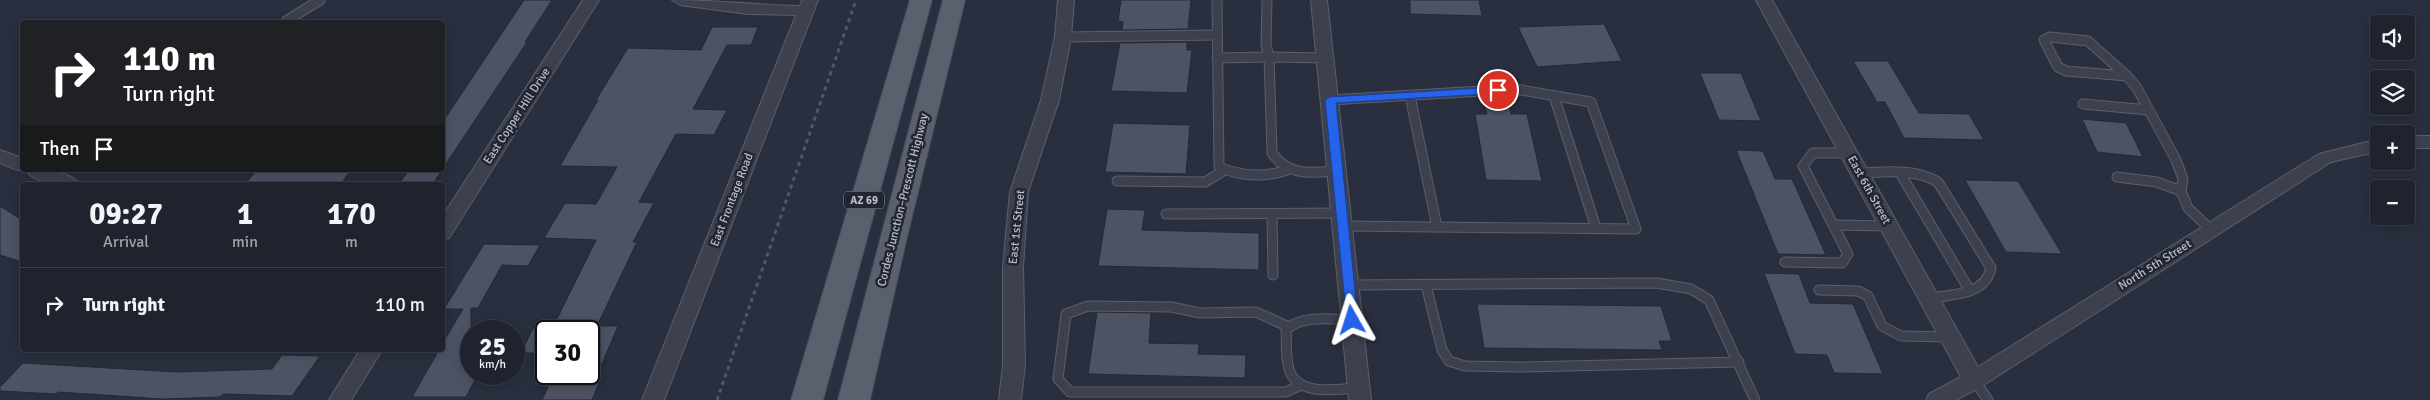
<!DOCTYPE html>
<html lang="en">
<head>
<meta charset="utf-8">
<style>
	body { margin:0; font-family:Signika,sans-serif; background:#272b36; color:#f1f3f6; height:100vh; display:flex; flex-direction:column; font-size:19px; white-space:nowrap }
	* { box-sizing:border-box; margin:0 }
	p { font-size:16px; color:#a1a4aa }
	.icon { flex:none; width:28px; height:28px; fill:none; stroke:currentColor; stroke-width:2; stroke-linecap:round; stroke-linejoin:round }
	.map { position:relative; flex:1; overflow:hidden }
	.side { position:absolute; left:20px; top:182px; width:425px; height:170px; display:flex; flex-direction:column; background:#1f232e; border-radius:5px; box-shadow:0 2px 12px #0003,0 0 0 1px #3c404a }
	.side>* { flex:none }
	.guide { position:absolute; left:20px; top:20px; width:425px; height:152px; border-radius:5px; box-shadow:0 2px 12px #0003,0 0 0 1px #3c404a; background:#202124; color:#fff; overflow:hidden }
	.fabs { position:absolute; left:2370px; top:15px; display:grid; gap:10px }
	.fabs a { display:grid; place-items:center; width:45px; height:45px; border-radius:5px; background:#1f232e; box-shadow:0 2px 12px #0003,0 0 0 1px #3c404a; font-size:25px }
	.speed { position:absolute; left:460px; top:320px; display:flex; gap:10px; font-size:25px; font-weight:700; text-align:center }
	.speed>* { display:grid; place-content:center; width:65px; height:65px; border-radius:50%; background:#1f232e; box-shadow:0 2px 12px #0003,0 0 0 1px #3c404a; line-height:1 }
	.speed small { font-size:12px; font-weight:400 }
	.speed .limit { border:2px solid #111; border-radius:8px; background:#fff; color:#111 }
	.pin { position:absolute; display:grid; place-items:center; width:42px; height:42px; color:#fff; margin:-21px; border:2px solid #fff; border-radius:50%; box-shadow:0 1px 5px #0007 }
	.me { position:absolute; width:55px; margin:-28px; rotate:354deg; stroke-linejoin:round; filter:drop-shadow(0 0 4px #0008) }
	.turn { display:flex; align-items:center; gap:18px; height:105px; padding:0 20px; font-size:22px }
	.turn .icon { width:65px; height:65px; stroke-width:2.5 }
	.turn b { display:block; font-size:35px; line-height:42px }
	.then { display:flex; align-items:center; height:48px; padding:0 20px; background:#0003; gap:10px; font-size:19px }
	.eta { display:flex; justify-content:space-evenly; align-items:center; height:85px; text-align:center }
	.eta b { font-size:30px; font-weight:700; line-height:35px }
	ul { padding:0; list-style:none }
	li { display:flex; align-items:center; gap:15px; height:75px; padding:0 20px; border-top:1px solid #3c404a }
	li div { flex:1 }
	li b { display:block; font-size:19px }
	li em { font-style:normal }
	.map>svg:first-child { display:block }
	.building { fill:#4e5364; stroke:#242835 }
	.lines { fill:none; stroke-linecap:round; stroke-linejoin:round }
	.lane-casing { stroke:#5b5f6c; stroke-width:11 }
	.street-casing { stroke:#5b5f6c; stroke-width:2 }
	.primary-casing { stroke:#464a57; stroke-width:2 }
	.path { stroke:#4d5b60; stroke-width:3; stroke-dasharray:4 4; stroke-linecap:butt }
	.lane { stroke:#3d414e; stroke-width:9 }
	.street { fill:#3d414e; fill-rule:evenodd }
	.primary { fill:#5b606e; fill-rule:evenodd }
	.route { fill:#2563eb; stroke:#184099 }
	.labels { text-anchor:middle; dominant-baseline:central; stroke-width:5; stroke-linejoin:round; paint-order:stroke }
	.shield { fill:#222633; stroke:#8c909c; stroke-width:1 }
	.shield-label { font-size:11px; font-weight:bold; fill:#b9bdc9 }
	.street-label { font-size:12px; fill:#b9bdc9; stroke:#222633 }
</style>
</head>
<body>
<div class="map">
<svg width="2430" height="400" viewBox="0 0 2430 400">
	<rect width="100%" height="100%" fill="#292f3e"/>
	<g class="building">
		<path d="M524 0H552L525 42H527L442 170 432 185H398L409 170H442V123Z"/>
		<path d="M1121 0H1191L1188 29 1122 30 1123 22 1118 21Z"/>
		<path d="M1410 0H1479L1482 16 1410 14Z"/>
		<path d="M1604 24 1622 61 1537 67 1518 27Z"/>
		<path d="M712 27H758L751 45H727L693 109 727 110 714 135 676 134 639 202 654 203 633 242H637L597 326H618L596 378H601L592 400H542L552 378H589V331H551L596 240 544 238 565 203 596 204 617 167 560 166 598 100H596L628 48 701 50Z"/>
		<path d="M1187 42V50H1192L1187 93 1111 91 1120 43Z"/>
		<path d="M1853 61H1888L1919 113 1969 114 1984 140 1904 138 1885 102H1877Z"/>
		<path d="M1700 73H1741L1761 121 1719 120Z"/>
		<path d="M1484 103 1509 104 1511 114H1527L1542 181 1486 180 1475 114H1487Z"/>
		<path d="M2082 119 2126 123 2143 157 2097 152Z"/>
		<path d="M1113 123 1190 125 1186 174 1105 172Z"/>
		<path d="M1736 150 1763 151 1775 179H1792L1826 255 1778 254Z"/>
		<path d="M257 170H351L340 185H244Z"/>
		<path d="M1965 180 2018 181 2062 254 2006 252Z"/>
		<path d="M0 206 22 220V262L0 255Z"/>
		<path d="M1107 209 1145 210 1142 230 1259 233V270L1098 266Z"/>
		<path d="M484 244 540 245 528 266 502 265 478 308H471V374H478L466 397H412L439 350H442V344L463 309H444Z"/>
		<path d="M1764 273 1799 274 1810 303 1853 304 1883 374 1834 373 1827 355 1795 354Z"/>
		<path d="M1477 304 1661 306 1672 341H1659L1662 350 1484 348Z"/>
		<path d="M1097 312 1151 313 1149 343 1199 344 1198 354 1246 355 1245 378 1088 374Z"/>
		<path d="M546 327V353H521L533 328Z"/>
		<path d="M282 355 320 356 292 396 223 394 220 397 163 399 58 392 56 394 0 391V387L23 363 177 372 272 369Z"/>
	</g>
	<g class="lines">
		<defs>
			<g id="lane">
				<path d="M1217 0 1219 167C1240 176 1265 178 1287 170"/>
				<path d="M286 21 320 0"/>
				<path d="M1063 37 1217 35"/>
				<path d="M2050 37 2088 41 2127 76 2066 71 2058 67 2044 40Z"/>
				<path d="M1217 58 1269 57 1266 45 1267 0"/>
				<path d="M1326 58 1269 57 1272 153C1288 176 1310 173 1336 171"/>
				<path d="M2127 76 2137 88 2176 160 2183 179 2181 191 2188 208 2211 230"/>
				<path d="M1410 96 1437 227"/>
				<path d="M1554 96 1596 228"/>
				<path d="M1330 100 1515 89 1591 102 1636 229 1342 226"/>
				<path d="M2083 104 2149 110"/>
				<path d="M1859 173C1886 172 1914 168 1938 182L1991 268C1986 295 1951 295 1929 298"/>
				<path d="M1900 173 1970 291"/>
				<path d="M2117 177 2157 182 2181 191"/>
				<path d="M1117 181 1205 182 1225 170"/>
				<path d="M1272 213 1273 275"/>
				<path d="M1166 214 1340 213"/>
				<path d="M1833 225 1889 226"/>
				<path d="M1785 262 1842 263 1848 254 1803 166 1813 153H1848"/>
				<path d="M1348 285 1657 283 1691 289 1709 300 1755 400"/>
				<path d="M1426 285 1442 350 1449 361 1465 366 1521 367 1739 362"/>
				<path d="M1819 290 1858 291 1868 296 1882 326 1901 336 1950 337"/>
				<path d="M1352 320C1332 319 1301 315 1286 330 1287 343 1285 356 1289 369 1297 397 1336 389 1358 388"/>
				<path d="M1289 327 1256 312 1200 313 1171 307 1088 306 1066 314 1058 379 1070 392H1286L1301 385"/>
				<path d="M1974 380 1988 400"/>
			</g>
			<g id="street">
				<path d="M583 0H599L449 238 442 239V217Z"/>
				<path d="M672 0C715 0 757 5 800 6L802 0H818L664 400H642L796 15 748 14 680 5Z"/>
				<path d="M1058 0H1074L1071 37 1059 100 1028 192 1023 267 1025 364 1021 400H999L1003 364V267L1010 192 1041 100 1055 37Z"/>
				<path d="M1311 0H1327L1371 400H1349Z"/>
				<path d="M1756 0H1772L1978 367 2319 154 2379 139V151L2331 162 1982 386 1956 400H1926L1929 394 1961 377Z"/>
				<rect x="2406" y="136" width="24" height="12"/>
				<path d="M0 150 22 158V170H25C17 172 8 166 0 163Z"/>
				<path d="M26 170C42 170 71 170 80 185 64 185 35 185 26 170Z"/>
				<path d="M360 350H382L351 400H329Z"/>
			</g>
			<g id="primary">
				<path d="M910 0H932L823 400H791Z"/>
				<path d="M943 0H965L907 237 870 400H838Z"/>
			</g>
		</defs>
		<use href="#lane" class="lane-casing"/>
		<use href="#street" class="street-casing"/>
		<use href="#primary" class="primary-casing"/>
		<path class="path" d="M717 400 856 0"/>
		<use href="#lane" class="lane"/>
		<use href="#street" class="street"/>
		<use href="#primary" class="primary"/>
	</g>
	<path class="route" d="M1498 87 1504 90 1502 93 1336 103 1358 320 1356 323H1347L1325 100 1330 97Z"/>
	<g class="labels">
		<rect class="shield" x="844" y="191.5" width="40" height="17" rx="4"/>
		<g class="shield-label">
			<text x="864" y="200">AZ 69</text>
		</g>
		<g class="street-label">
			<text transform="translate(517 116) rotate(-57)">East Copper Hill Drive</text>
			<text transform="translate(1869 190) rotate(61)">East 6th Street</text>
			<text transform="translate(732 200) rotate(-69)">East Frontage Road</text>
			<text transform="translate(903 200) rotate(-76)">Cordes Junction–Prescott Highway</text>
			<text transform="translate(1017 227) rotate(-84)">East 1st Street</text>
			<text transform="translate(2155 265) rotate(-32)">North 5th Street</text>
		</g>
	</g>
</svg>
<div class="fabs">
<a><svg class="icon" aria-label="sound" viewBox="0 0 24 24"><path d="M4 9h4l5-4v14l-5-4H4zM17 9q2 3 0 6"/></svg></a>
<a><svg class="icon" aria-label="layers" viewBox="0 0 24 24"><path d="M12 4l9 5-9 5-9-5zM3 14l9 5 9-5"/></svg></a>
<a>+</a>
<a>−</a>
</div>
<div class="speed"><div>25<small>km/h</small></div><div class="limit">30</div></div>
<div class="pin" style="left:1498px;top:90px;background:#d93025"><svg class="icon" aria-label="arrive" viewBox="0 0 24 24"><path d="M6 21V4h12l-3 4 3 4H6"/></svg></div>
<svg class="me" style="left:1352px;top:320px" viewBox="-20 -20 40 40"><path d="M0-17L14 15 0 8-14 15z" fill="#2563eb" stroke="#fff" stroke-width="4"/></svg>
<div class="guide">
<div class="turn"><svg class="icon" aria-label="right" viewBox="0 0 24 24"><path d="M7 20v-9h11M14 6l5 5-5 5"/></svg><div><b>110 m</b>Turn right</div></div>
<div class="then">Then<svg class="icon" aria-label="arrive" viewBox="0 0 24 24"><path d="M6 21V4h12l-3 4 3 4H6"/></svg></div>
</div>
<section class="side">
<div class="eta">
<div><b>09:27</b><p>Arrival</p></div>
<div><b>1</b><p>min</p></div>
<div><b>170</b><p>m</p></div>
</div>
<ul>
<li><svg class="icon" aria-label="right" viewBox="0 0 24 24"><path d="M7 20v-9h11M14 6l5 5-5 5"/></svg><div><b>Turn right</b></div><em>110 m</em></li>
</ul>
</section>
</div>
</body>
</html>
